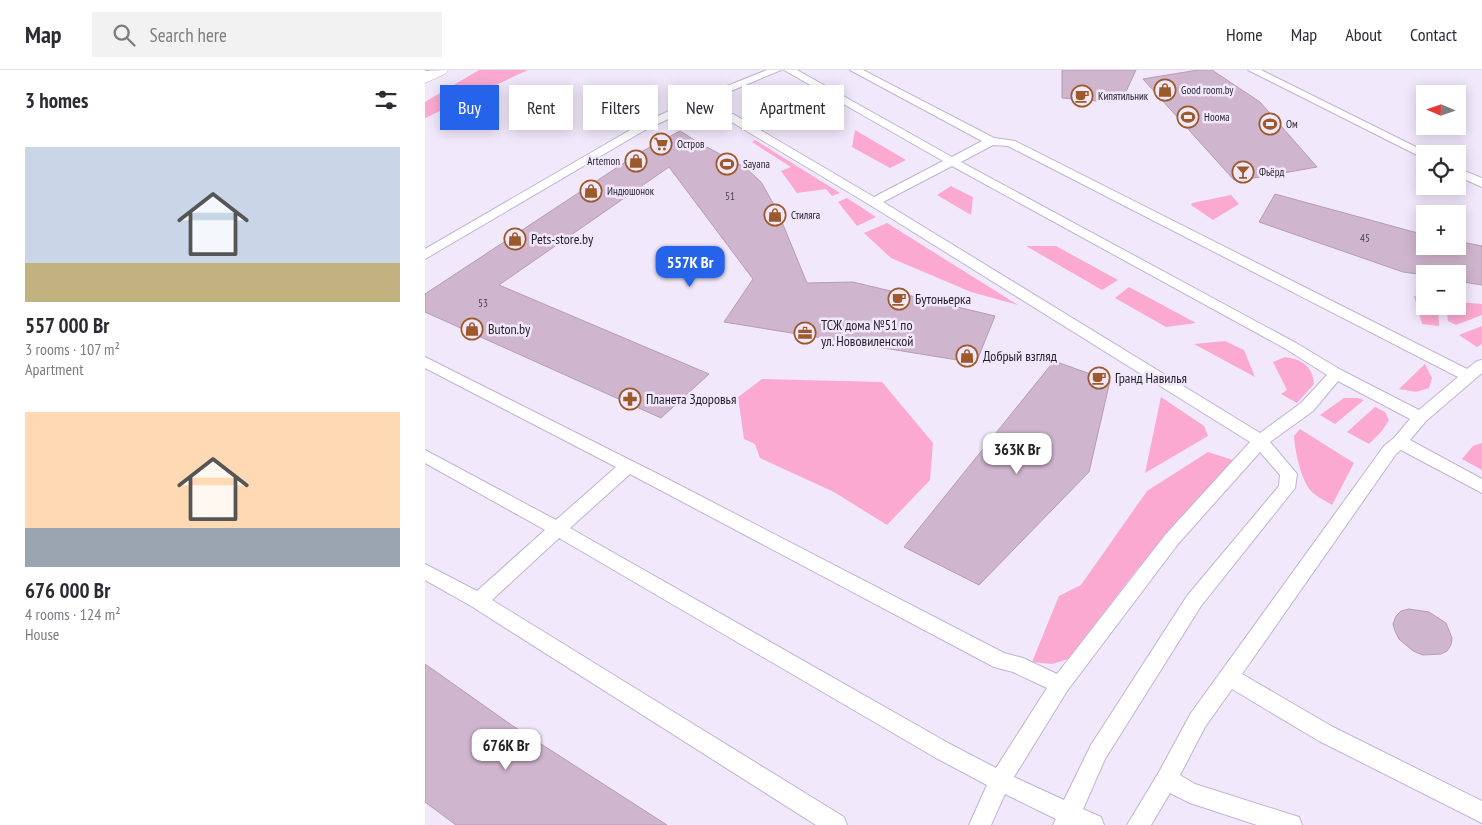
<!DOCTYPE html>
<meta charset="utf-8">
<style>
body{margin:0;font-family:"PT Sans Narrow",sans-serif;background:#f2f2f3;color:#2b2b33;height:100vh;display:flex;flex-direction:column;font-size:19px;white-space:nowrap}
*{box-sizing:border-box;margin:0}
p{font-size:16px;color:#7c7c81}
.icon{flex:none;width:28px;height:28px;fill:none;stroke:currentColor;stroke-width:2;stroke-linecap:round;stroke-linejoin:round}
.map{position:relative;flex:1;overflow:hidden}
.sheet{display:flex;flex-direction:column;background:#fff;width:425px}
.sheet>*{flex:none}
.guide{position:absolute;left:15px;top:15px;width:475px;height:45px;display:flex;gap:10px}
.needle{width:32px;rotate:272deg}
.buttons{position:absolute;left:991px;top:15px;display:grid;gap:10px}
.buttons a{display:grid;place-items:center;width:50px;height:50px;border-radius:0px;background:#fff;box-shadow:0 2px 12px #0003;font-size:25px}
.price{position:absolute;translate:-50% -42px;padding:0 11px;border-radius:10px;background:#fff;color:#222;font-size:16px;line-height:32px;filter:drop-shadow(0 1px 2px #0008)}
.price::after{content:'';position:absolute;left:50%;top:30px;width:15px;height:11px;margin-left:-8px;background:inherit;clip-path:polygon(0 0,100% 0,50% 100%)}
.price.active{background:#2563eb;color:#fff}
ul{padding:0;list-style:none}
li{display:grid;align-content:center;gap:10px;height:265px;padding:0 25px}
li span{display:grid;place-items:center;height:155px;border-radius:0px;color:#555}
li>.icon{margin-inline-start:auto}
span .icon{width:90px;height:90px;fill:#fffc;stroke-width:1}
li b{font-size:21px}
h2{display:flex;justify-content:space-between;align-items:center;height:60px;padding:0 25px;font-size:21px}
.tag{padding:0 18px;border-radius:0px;background:#fff;box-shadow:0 2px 12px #0003;font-size:18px;line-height:45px}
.tag.active{background:#2563eb;color:#fff}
header{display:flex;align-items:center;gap:30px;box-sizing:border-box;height:70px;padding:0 25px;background:#fff;border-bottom:1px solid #e1e1e2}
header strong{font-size:24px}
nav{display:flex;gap:28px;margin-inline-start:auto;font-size:18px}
.search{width:350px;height:45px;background:#f2f2f3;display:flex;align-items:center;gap:12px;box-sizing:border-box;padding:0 18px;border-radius:0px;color:#7c7c81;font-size:19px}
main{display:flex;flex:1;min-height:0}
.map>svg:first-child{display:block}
.green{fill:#fba9d0}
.building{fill:#cfb5cd;stroke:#b69cb3}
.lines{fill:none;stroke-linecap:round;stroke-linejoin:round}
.service-casing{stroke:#c2b3d0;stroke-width:2}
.tertiary-casing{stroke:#c2b3d0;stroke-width:1}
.service{fill:#fff;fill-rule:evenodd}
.tertiary{fill:#fff;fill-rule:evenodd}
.labels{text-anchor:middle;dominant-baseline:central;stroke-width:5;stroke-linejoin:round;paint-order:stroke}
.far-poi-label{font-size:11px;fill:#231e28;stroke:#f1e8fb;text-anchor:start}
.number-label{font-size:11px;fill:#4e4451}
.poi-label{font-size:14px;fill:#231e28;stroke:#f1e8fb;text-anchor:start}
</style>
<header>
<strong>Map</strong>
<div class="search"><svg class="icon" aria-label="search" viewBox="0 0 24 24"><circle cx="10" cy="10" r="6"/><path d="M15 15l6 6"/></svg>Search here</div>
<nav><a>Home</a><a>Map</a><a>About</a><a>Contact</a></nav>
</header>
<main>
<section class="sheet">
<h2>3 homes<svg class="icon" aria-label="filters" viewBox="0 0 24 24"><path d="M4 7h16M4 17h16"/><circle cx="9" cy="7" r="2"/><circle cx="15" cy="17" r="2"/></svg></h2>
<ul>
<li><span style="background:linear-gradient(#c9d6e8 75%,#c2b280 0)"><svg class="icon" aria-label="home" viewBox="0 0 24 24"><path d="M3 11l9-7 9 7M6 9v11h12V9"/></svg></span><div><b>557 000 Br</b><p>3 rooms · 107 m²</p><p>Apartment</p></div></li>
<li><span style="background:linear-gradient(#ffd9b3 75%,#9aa5b1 0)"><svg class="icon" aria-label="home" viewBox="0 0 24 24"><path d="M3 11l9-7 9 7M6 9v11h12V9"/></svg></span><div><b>676 000 Br</b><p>4 rooms · 124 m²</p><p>House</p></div></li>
</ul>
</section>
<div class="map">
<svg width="1057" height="755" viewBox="0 0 1057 755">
<rect width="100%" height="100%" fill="#f1e8fb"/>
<path class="green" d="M 54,0 L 103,0 L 0,48 L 0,32 Z
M 430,60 L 481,90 L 465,98 L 427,77 Z
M 330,70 L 415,123 L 407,126 L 401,119 L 372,123 L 356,101 L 366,97 L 327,72 Z
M 526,116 L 548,127 L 546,145 L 512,125 Z
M 806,125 L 814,134 L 788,150 L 766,135 L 767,133 Z
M 422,128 L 451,147 L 432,156 L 413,132 Z
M 462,153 L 593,235 L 546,222 L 466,188 L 439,163 Z
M 601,176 L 631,176 L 693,210 L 677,220 Z
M 704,217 L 771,253 L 741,257 L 690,228 Z
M 989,226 L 1000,227 L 1000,236 L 1013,236 L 1014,256 L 997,254 Z
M 1033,232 L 1057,234 L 1057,245 L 1031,255 L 1023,251 L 1021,236 L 1032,236 Z
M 1057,256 L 1057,274 L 1052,277 L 1034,265 Z
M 800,271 L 819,280 L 830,307 L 769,274 Z
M 860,287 C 876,289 888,296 889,314 L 872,333 L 856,324 L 862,320 L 848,292 Z
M 1000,294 L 1007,308 L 1004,318 L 991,322 L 974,319 Z
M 337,309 L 457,312 L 508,373 L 505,410 L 462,455 L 409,422 L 335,388 L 330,374 L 319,369 L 313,327 Z
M 736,327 L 779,356 L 783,366 L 720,403 Z
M 919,328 L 932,328 L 939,330 L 910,354 L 895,345 Z
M 950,337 L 960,342 L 964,350 L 957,361 L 944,374 L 922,362 Z
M 875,359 L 929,393 L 907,435 C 901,431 892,427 887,422 C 876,411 870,381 869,366 Z
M 1057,373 L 1057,400 L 1037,389 L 1048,376 Z
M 783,382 L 808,390 L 713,498 L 643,589 L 627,594 L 607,592 L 634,526 L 656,515 L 722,421 Z"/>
<path class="building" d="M 637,0 L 711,0 L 697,30 L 684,32 L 637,28 Z
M 773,0 L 787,0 L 835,32 L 892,97 L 836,107 L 809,110 L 718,9 Z
M 255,61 L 276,74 L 321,98 L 336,112 L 352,140 L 382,213 L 428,212 L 570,246 L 551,293 L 299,252 L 328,209 L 244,97 L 74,215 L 284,304 L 236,348 L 0,242 L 0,224 L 214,83 Z
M 850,124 L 1000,165 L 1000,176 L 1032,176 L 1032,171 L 1057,176 L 1057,215 L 1032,211 L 1032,204 L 1000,205 L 978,202 L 834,152 Z
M 629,291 L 685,311 L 664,402 L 554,515 L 479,477 Z
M 984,539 L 1004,542 L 1021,553 L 1027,568 L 1026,575 L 1022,581 L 1016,584 L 998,585 L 988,581 L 974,569 L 970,561 L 968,554 L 971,546 L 976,541 Z
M 0,594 L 85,654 L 242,755 L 31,755 L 0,732 Z"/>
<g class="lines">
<g class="service-casing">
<path id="service" d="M 342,0 L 356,0 L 275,34 L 220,60 L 0,189 L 0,179 L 212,56 L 267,30 Z
M 359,0 L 372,0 L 527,87 L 557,71 L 425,0 L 438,0 L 569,68 L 590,71 L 1042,299 L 1052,291 L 1057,290 L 1057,303 L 1001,351 L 985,370 L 1057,409 L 1057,423 L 976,380 L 971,384 L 817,604 L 908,657 L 1057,731 L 1057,753 L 894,671 L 807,619 L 780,657 L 755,705 L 770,714 L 874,747 L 877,755 L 832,755 L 765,733 L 745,723 L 726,755 L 702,755 L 734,702 L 766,643 L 959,376 L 969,368 L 985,349 L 913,311 L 888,341 L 845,372 L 872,404 L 870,418 L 776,536 L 680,689 L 658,739 L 676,747 L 679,755 L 628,755 L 631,749 L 580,724 L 566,755 L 544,755 L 562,715 L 511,688 L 134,468 L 67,530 L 419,747 L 422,755 L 391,755 L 46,536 L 0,510 L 0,494 L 52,521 L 120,460 L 0,393 L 0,380 L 131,450 L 191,397 L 0,298 L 0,287 L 237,406 L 579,583 L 598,588 L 632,604 L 741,464 L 825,372 L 445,135 L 300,48 L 298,46 L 300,44 L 308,44 L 449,127 L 518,91 ZM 568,75 L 583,76 L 1033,307 L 994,340 L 916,300 L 871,273 L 536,92 ZM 527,96 L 861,279 L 902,305 L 876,333 L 835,363 L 458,132 ZM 835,382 L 855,405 L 854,416 L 762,526 L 666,675 L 639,730 L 589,707 L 642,621 L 753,474 ZM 205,404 L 569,597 L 588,602 L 622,618 L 571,698 L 525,674 L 145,458 Z
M 823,0 L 836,0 L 1005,84 L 1000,84 L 1000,89 L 996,87 Z
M 1032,98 L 1057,108 L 1057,117 L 1032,106 Z"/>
</g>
<g class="tertiary-casing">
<path id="tertiary" d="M 23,0 L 20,4 L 0,13 L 0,1 Z"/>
</g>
<use href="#service" class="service"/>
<use href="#tertiary" class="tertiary"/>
</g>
<defs>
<g id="shop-ring" transform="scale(1.125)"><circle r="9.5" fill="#f1e8fb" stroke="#9d592a" stroke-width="1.5"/><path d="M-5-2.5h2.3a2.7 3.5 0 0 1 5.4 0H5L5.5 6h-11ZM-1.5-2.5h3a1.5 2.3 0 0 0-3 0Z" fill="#9d592a"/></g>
<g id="cafe-ring" transform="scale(1.125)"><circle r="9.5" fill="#f1e8fb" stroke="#9d592a" stroke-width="1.5"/><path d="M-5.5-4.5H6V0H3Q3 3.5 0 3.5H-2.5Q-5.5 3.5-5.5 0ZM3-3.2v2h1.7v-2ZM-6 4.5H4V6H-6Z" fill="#9d592a"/></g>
<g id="stadium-ring" transform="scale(1.125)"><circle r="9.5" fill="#f1e8fb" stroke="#9d592a" stroke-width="1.5"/><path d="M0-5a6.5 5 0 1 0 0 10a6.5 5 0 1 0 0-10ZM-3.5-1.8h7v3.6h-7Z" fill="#9d592a"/></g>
<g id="supermarket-ring" transform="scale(1.125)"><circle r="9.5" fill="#f1e8fb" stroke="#9d592a" stroke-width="1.5"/><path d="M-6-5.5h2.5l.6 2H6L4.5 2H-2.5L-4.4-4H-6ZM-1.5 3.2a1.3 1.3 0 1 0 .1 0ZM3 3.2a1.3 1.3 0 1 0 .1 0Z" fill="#9d592a"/></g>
<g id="bar-ring" transform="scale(1.125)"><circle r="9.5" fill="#f1e8fb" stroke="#9d592a" stroke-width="1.5"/><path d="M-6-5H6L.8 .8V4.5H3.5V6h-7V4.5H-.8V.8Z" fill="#9d592a"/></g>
<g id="office-ring" transform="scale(1.125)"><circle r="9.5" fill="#f1e8fb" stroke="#9d592a" stroke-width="1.5"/><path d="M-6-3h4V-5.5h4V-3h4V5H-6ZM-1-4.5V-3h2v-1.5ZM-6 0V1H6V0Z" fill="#9d592a"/></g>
<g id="pharmacy-ring" transform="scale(1.125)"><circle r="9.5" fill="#f1e8fb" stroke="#9d592a" stroke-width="1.5"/><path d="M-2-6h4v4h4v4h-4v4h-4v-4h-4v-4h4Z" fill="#9d592a"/></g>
</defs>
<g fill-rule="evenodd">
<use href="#shop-ring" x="740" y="20"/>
<use href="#cafe-ring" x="657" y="26"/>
<use href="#stadium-ring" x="763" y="47"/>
<use href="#stadium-ring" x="845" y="54"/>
<use href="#supermarket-ring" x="236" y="74"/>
<use href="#shop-ring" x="211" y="91"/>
<use href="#stadium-ring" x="302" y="94"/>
<use href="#bar-ring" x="818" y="102"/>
<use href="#shop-ring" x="166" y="121"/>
<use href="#shop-ring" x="350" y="145"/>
<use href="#shop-ring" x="90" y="169"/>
<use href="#cafe-ring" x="474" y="229"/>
<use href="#shop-ring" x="47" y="259"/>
<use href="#office-ring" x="380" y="263"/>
<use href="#shop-ring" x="542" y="286"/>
<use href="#cafe-ring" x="674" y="308"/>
<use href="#pharmacy-ring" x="205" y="329"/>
</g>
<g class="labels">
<g class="far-poi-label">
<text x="756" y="20">Good room.by</text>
<text x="673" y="26">Кипятильник</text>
<text x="779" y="47">Ноома</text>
<text x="861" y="54">Ом</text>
<text x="252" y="74">Остров</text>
<text x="195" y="91" text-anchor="end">Artemon</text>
<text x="318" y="94">Sayana</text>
<text x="834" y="102">Фьëрд</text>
<text x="182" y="121">Индюшонок</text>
<text x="366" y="145">Стиляга</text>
</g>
<g class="number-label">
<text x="305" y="126">51</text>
<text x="940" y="168">45</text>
<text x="58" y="233">53</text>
</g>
<g class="poi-label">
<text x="106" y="169">Pets-store.by</text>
<text x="490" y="229">Бутоньерка</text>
<text x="396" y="255">ТСЖ дома №51 по<tspan x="396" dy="16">ул. Нововиленской</tspan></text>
<text x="63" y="259">Buton.by</text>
<text x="558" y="286">Добрый взгляд</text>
<text x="690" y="308">Гранд Навилья</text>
<text x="221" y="329">Планета Здоровья</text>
</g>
</g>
</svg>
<div class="buttons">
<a><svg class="needle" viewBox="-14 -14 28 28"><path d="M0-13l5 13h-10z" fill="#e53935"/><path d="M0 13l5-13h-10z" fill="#7c7c81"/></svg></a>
<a><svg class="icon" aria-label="locate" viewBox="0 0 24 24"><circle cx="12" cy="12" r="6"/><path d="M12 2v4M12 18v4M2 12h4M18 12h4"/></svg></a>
<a>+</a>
<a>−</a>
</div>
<b class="price active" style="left:265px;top:218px">557K Br</b>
<b class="price" style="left:592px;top:405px">363K Br</b>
<b class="price" style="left:81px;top:701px">676K Br</b>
<div class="guide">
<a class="tag active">Buy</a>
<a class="tag">Rent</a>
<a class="tag">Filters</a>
<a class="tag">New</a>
<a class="tag">Apartment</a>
</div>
</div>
</main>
